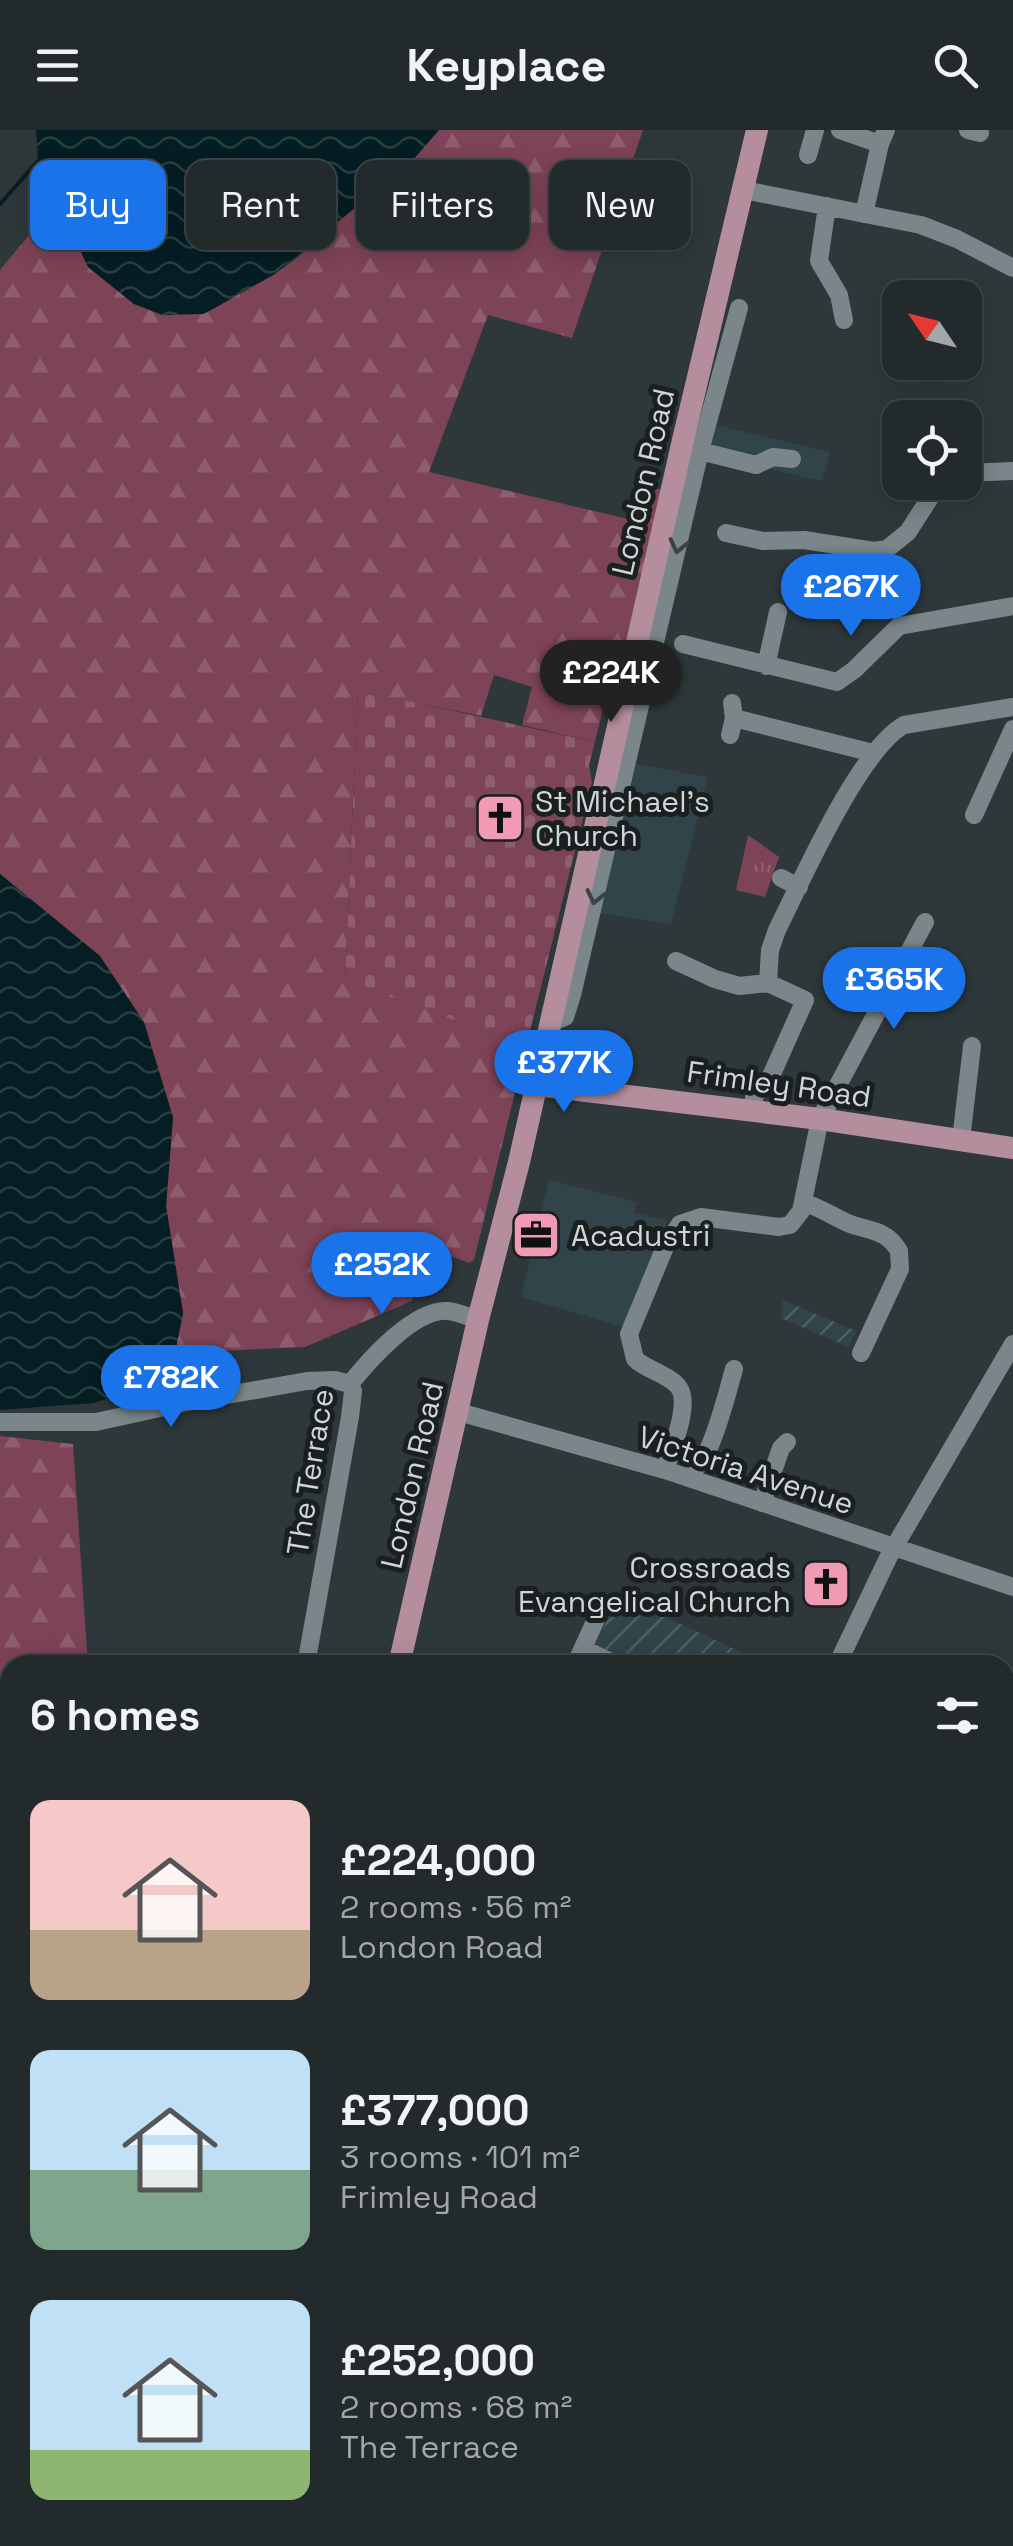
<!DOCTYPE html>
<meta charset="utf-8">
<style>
body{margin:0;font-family:"Space Grotesk",sans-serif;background:#2a3234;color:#f1f3f6;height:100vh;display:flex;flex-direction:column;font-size:38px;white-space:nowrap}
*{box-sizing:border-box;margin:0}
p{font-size:32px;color:#a2a7a9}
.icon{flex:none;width:55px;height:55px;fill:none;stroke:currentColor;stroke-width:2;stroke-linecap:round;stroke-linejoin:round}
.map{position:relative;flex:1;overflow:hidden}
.details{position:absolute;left:0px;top:1525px;width:1015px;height:892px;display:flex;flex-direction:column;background:#222a2c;border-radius:30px 30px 0 0;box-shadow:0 5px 25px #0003,0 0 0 2px #3f4648}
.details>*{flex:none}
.top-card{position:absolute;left:30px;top:30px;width:955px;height:90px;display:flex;gap:20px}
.needle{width:65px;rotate:305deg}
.tools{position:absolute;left:882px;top:150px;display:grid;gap:20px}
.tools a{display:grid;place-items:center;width:100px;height:100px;border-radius:20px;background:#222a2c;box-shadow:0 5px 25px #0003,0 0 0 2px #3f4648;font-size:50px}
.price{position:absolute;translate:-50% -85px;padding:0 22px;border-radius:35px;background:#1a73e8;color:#fff;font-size:32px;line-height:65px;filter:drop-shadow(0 2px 5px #0008)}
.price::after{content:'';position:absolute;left:50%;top:60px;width:30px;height:22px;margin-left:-15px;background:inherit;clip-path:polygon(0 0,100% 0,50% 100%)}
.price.current{background:#222;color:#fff}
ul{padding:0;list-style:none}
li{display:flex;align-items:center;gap:30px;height:250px;padding:0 30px}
li span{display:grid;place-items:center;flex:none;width:280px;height:200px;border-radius:20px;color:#555}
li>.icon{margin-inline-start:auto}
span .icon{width:120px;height:120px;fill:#fffc;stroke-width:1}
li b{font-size:42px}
h2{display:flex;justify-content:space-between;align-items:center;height:120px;padding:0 30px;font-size:42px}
.chip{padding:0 35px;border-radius:20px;background:#222a2c;box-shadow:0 5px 25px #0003,0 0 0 2px #3f4648;font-size:35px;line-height:90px}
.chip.current{background:#1a73e8;color:#fff}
header{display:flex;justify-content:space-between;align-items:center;height:130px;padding:0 30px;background:#222a2c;font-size:45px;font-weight:700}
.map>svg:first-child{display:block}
.built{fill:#314449}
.industrial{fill:url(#industrial-furrows)}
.grass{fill:url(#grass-tufts)}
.forest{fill:url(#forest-firs)}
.cemetery{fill:url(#cemetery-stones)}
.water{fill:url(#water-waves)}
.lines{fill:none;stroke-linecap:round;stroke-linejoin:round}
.stream{stroke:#041e24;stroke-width:4}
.minor{stroke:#7a868a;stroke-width:18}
.major{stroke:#b58e9d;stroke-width:22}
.oneway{stroke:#3c4345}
.labels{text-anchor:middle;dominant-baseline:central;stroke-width:10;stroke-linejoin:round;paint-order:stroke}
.street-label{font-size:30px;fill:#d0d6d8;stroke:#1a1f20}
.poi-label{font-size:30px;fill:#d0d6d8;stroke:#1a1f20;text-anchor:start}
</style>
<header><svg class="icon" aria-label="menu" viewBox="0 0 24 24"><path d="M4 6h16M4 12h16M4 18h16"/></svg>Keyplace<svg class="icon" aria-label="search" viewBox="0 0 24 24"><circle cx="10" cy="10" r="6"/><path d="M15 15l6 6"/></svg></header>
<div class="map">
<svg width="1013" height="2416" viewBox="0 0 1013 2416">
<defs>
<pattern id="industrial-furrows" width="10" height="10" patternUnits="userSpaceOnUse" patternTransform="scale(2.5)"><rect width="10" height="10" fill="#314449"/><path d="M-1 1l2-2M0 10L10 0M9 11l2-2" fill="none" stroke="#4e5e62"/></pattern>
<pattern id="grass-tufts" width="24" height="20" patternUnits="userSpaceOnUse" patternTransform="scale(2.5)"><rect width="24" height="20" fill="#7d4356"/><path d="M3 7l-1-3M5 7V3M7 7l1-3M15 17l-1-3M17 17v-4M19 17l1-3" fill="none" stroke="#8e5d6e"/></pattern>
<pattern id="forest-firs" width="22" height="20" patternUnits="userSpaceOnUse" patternTransform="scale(2.5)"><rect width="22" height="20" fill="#7d4356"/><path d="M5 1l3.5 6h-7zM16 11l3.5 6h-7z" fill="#8e5d6e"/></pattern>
<pattern id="cemetery-stones" width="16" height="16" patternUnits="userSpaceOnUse" patternTransform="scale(2.5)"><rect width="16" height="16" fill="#7d4356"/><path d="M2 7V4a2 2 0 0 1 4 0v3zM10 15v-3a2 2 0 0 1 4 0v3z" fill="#8e5d6e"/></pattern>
<pattern id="water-waves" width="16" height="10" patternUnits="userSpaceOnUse" patternTransform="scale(2.5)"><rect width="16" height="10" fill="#041e24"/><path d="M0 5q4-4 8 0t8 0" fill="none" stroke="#283e43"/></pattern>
</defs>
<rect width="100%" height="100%" fill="#2e383b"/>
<path class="built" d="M 715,295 L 830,322 L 822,351 L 708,326 Z
M 630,633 L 708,647 L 671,794 L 596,783 Z
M 549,1050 L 637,1072 L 634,1083 L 667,1090 L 662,1114 L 623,1197 L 521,1167 Z"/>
<path class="industrial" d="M 783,1170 L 856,1201 L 849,1217 L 781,1188 Z
M 621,1466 L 747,1525 L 743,1535 L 582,1535 Z
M 1005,1737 L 1013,1738 L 1013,2416 L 286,2416 L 287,2408 L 1005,2408 Z"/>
<path class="grass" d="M 748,705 L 779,727 L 765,767 L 736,760 Z"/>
<path class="forest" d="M 439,0 L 643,0 L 572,208 L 488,185 L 429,342 L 628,389 L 638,355 L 663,360 L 619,546 L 609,554 L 595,612 L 522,595 L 532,557 L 494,545 L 481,586 L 358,561 L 345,848 L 526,917 L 474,1130 L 469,1133 L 446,1124 L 415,1156 L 412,1171 L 305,1217 L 175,1223 L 183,1183 L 166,1076 L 173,987 L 100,826 L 0,744 L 0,140 L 58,70 L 88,137 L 134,174 C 163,170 216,170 242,160 C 290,142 327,101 365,67 C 390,44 416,26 439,0 Z
M 0,1306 L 73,1314 L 88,1535 L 10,1535 L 10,2354 L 0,2359 Z"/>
<path class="cemetery" d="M 358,560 L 595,612 L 589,635 L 592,652 L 526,917 L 345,849 Z"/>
<path class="water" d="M 36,0 L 439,0 L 413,30 L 275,144 L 204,184 L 162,185 L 134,174 L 88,137 L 38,31 Z
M 0,744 L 100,826 L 144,892 L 173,987 L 166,1076 L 183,1183 L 175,1223 L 146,1255 L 94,1273 L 0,1280 Z"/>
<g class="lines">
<path class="stream" d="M 0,74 L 38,31"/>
<path class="minor" d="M 840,0 L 880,14
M 968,0 L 980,3
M 808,25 L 815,0
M 744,60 L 921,95 L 957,109 L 1013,138
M 827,76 L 819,131 L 839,165 L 844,190
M 864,84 L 880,14 L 886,0
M 700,321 L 756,335 L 773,327 L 792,329
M 965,343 L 1013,341
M 726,403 L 763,411 L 804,410 L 874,421 L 887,419 L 908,402 L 940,352
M 683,514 L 837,552 L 854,540 L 899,496 L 1013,476
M 766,536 L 778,482
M 734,588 L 873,623
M 730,605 L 734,588 L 732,573
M 974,685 L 1013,599
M 781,748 L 799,757
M 676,831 L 715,849 L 739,856 L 768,853 L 805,870 L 771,946 L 755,965 L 751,981
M 768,853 L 770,820 L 777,800 C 802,750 859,620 904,595 L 1013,577
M 550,893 L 565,887 L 572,865 L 700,321 L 739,178
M 961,1010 L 972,916
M 805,1073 C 821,1078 834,1087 850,1094 C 870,1101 887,1100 899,1121 L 900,1139 L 861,1223
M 350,1254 C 369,1230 415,1178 448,1181 C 458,1182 469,1187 478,1190
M 459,1282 L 665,1340 L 1013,1457
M 0,1292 L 96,1292 L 187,1272 L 307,1251 L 335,1250 L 350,1254
M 665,1340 C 671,1320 693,1271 677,1255 C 665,1243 647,1240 635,1229 L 629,1204 L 665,1117 L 680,1094 L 701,1087 L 779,1097 L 790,1095 L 801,1081 L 820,989 L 925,792
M 691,1349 C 696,1333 706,1327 711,1313 C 721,1289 727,1264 734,1239
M 762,1373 L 781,1318 L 787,1312
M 584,1519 L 617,1535
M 306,1535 L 350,1287 L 353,1261 L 350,1254
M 575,1535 L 604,1472
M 837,1535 L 889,1426 L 1013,1214
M 1005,1621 L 1013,1623
M 0,2380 L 10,2374
M 1005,2401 L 1013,2402
M 432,2416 L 433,2408
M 675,2416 L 676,2408"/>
<path class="major" d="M 536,955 L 820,989 L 1013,1018
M 399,1535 L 478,1190 L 519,1032 L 683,310 L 757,0
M 263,2416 L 265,2408"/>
</g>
<defs><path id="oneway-chevron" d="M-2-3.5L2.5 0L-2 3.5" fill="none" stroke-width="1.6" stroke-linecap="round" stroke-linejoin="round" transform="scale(2.5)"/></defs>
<g class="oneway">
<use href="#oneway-chevron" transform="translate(678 416) rotate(103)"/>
<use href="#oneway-chevron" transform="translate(595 767) rotate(103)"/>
</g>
<defs>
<g id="church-square" transform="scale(2.5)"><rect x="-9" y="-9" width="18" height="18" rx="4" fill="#f19ab4" stroke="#1a1f20"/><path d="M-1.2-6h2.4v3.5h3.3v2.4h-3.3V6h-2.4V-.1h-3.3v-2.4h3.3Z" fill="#111"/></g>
<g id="office-square" transform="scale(2.5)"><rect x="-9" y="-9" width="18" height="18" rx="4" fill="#f19ab4" stroke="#1a1f20"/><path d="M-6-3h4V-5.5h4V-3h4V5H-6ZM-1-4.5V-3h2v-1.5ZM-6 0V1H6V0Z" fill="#111"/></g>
</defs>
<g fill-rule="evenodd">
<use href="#church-square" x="500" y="688"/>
<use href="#office-square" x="536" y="1105"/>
<use href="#church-square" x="826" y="1454"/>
</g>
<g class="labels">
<g class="street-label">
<text transform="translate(643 352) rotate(-77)">London Road</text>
<text transform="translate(779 954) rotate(8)">Frimley Road</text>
<text transform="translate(746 1340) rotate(18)">Victoria Avenue</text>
<text transform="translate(310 1342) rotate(-81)">The Terrace</text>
<text transform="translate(412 1345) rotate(-77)">London Road</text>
</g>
<g class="poi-label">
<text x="535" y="671">St Michael's<tspan x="535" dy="34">Church</tspan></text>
<text x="571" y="1105">Acadustri</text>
<text x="791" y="1437" text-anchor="end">Crossroads<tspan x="791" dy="34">Evangelical Church</tspan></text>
</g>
</g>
</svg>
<div class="tools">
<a><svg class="needle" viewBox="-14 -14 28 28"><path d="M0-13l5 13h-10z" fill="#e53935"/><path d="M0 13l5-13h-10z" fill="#a2a7a9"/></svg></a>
<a><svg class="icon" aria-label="locate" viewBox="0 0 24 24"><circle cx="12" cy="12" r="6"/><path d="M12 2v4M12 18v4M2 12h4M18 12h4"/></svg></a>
</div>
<b class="price" style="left:851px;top:509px">£267K</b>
<b class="price current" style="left:611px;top:595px">£224K</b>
<b class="price" style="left:894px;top:902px">£365K</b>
<b class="price" style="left:564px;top:985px">£377K</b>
<b class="price" style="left:382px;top:1187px">£252K</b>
<b class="price" style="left:171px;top:1300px">£782K</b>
<div class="top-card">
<a class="chip current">Buy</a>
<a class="chip">Rent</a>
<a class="chip">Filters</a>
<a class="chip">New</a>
</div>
<section class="details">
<h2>6 homes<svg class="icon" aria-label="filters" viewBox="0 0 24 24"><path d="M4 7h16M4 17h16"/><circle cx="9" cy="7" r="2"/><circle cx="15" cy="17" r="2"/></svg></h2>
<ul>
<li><span style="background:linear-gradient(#f6c9c9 65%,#b9a48a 0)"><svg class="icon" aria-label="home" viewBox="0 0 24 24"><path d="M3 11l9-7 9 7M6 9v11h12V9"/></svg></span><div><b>£224,000</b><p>2 rooms · 56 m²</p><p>London Road</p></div></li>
<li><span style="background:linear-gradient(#bfe0f5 60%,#7fa58c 0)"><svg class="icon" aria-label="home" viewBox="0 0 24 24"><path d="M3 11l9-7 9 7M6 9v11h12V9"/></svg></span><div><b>£377,000</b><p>3 rooms · 101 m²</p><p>Frimley Road</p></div></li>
<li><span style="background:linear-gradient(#bfe0f5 75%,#8fb573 0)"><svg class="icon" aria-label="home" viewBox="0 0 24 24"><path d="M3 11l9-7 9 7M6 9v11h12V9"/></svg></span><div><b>£252,000</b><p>2 rooms · 68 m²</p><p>The Terrace</p></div></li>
</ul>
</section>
</div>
